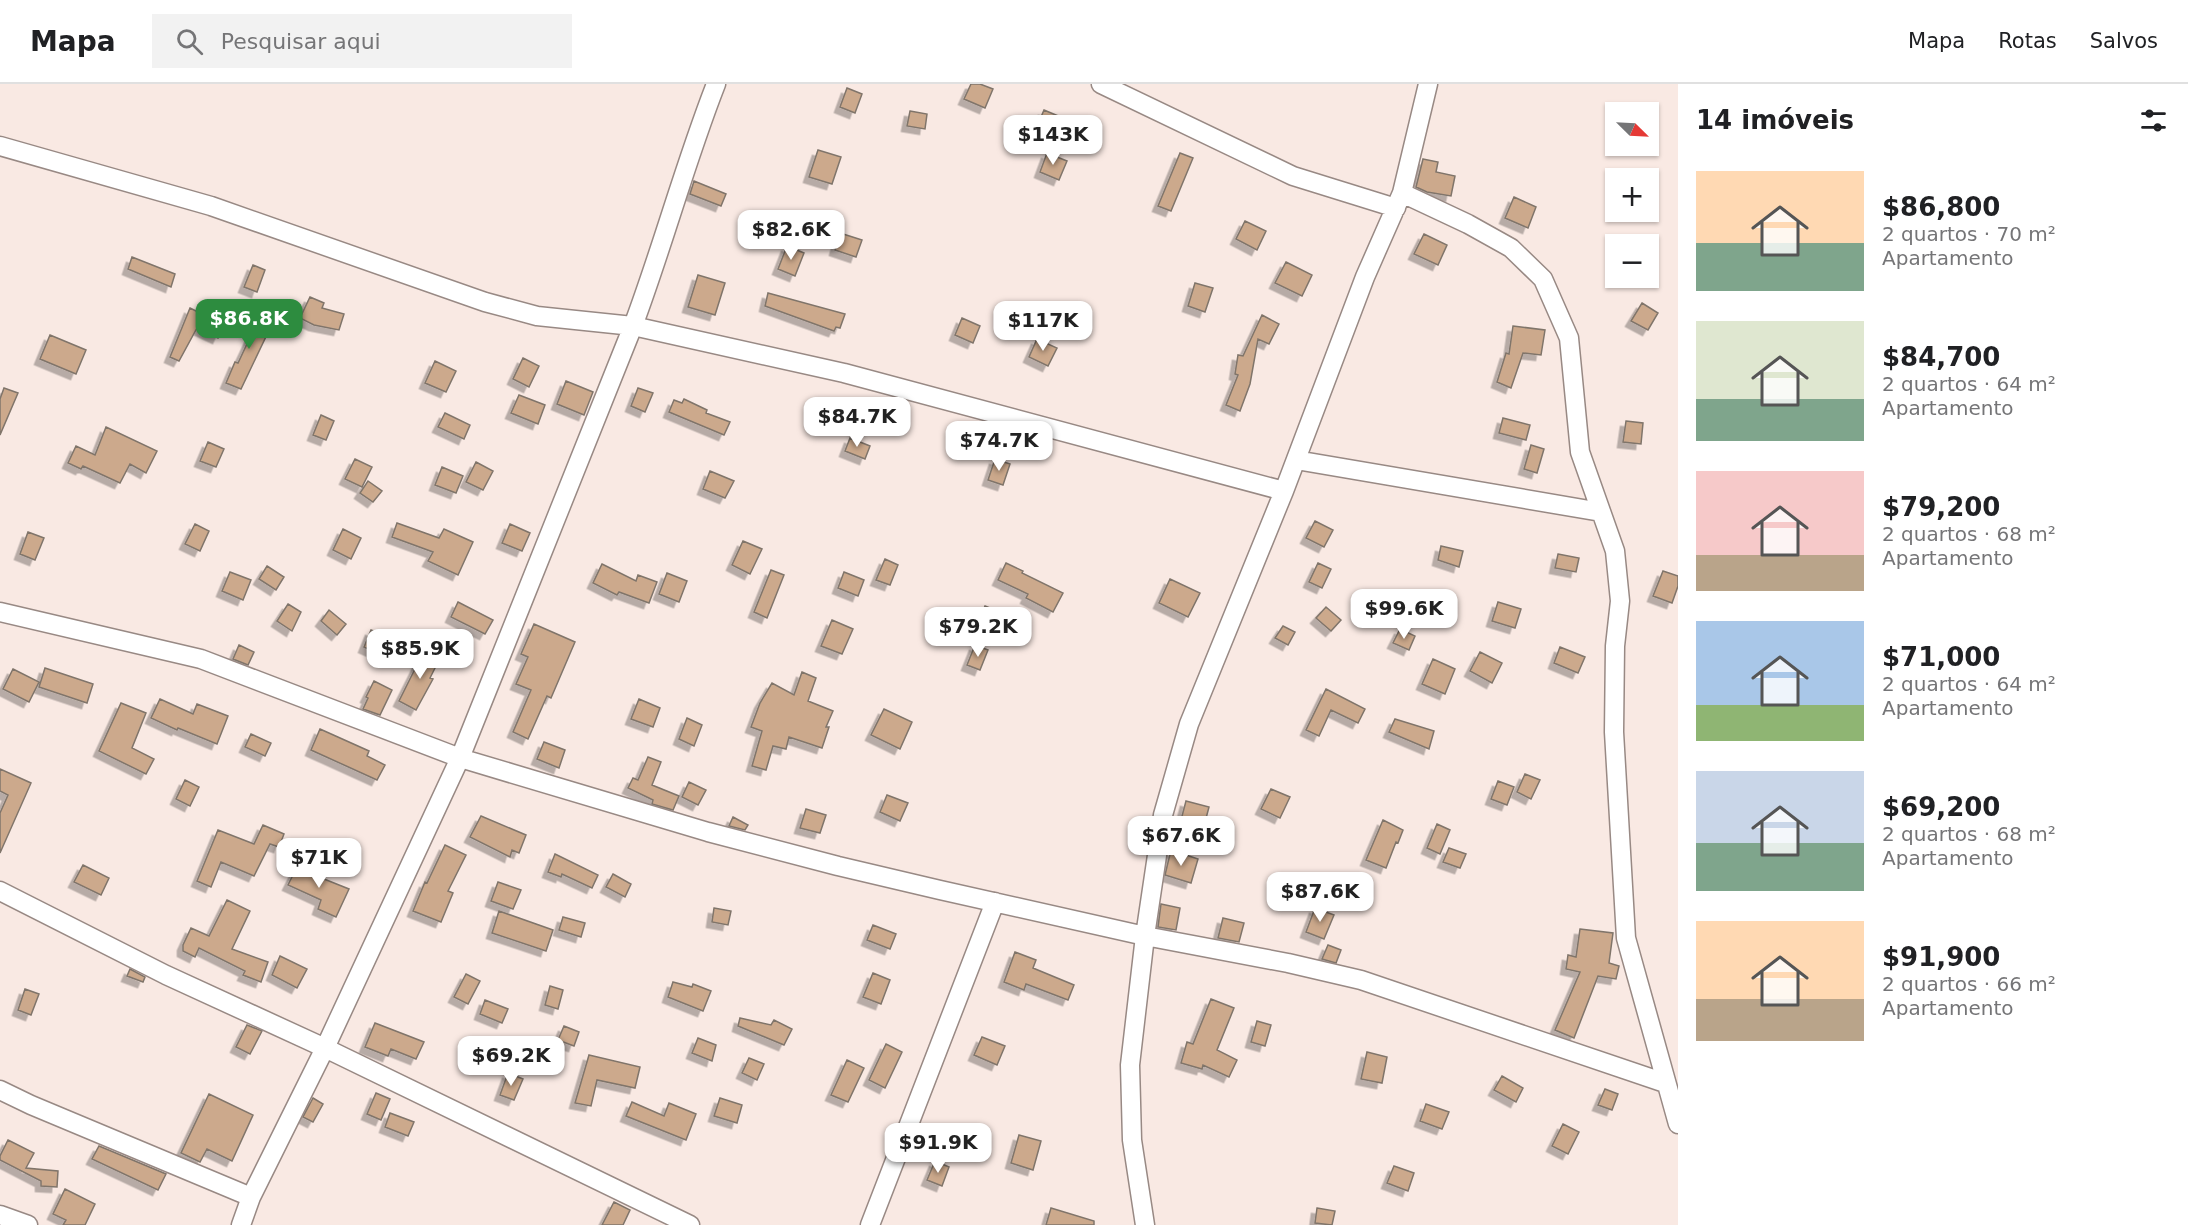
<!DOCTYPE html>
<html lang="pt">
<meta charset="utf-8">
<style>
body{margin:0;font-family:"DejaVu Sans",sans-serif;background:#f2f2f2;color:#202124;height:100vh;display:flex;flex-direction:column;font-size:22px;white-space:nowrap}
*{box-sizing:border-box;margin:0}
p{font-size:20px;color:#757577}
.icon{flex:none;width:33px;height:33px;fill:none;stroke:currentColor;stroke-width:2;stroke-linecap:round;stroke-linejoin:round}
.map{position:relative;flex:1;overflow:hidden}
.side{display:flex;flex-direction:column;background:#fff;width:510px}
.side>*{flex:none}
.needle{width:39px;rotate:114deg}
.fabs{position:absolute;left:1605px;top:18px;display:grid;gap:12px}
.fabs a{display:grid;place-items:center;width:54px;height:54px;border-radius:0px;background:#fff;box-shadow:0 2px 4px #0004;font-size:30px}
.price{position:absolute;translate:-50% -51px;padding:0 14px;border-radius:12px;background:#fff;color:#222;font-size:20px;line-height:39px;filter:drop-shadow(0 2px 3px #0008)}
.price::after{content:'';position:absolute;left:50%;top:36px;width:18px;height:14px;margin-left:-9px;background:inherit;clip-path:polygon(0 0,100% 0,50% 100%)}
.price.active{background:#2d8c3f;color:#fff}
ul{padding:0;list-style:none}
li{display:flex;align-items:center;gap:18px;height:150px;padding:0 18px}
li span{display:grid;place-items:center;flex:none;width:168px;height:120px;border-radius:0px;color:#555}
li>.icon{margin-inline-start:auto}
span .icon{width:72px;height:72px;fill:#fffc;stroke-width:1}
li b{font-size:26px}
h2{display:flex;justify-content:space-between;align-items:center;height:72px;padding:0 18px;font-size:26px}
header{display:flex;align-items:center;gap:36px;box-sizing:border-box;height:84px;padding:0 30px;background:#fff;border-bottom:2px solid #e0e0e0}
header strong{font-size:28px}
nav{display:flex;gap:33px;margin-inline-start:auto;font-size:21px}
.search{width:420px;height:54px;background:#f2f2f2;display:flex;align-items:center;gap:15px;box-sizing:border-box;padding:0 21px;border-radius:0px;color:#757577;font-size:22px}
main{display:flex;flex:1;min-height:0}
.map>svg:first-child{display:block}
.building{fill:#cca98c;stroke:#80756b;stroke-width:1.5;filter:url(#shadow)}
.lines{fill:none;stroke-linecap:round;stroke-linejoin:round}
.minor-casing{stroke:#988984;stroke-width:21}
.minor{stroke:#fff;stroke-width:18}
</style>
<header>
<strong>Mapa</strong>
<div class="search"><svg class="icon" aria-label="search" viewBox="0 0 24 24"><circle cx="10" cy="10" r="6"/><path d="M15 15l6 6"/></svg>Pesquisar aqui</div>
<nav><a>Mapa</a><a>Rotas</a><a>Salvos</a></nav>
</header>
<main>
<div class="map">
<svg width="1678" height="1141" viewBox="0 0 1678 1141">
<defs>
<filter id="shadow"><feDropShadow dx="-5.5" dy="5.5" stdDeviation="0" flood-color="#0004"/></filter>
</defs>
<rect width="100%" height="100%" fill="#f9e9e3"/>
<path class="building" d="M 971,0 L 980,0 L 993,5 L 985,24 L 964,15 Z
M 847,4 L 862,10 L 855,29 L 840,23 Z
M 1044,26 L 1063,34 L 1054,55 L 1035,47 Z
M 910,27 L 927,30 L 925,45 L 907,42 Z
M 818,66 L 841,73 L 832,100 L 809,93 Z
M 1047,69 L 1067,77 L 1059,96 L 1040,88 Z
M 1180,69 L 1193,74 L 1171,127 L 1158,122 Z
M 1423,75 L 1438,78 L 1436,88 L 1455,92 L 1451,112 L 1427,108 L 1416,103 Z
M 694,97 L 726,110 L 721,122 L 690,110 Z
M 1514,113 L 1536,123 L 1528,144 L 1505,134 Z
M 1245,137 L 1266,147 L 1257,166 L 1236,155 Z
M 840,149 L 862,156 L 856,173 L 835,166 Z
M 1424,150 L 1447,161 L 1438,181 L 1414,170 Z
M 787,162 L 804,169 L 795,192 L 778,185 Z
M 132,173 L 175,190 L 171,203 L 128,185 Z
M 1286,178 L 1312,191 L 1302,212 L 1275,199 Z
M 253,181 L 265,186 L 257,208 L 244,203 Z
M 698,191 L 725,199 L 715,231 L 688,223 Z
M 1195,199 L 1213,204 L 1205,228 L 1188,222 Z
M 768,209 L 845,230 L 840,244 L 836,243 L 834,247 L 765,222 Z
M 310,213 L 324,219 L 322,224 L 344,230 L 339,246 L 314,241 L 300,234 Z
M 1642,219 L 1658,229 L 1648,246 L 1631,237 Z
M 190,224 L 224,241 L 218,254 L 197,244 L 179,277 L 170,273 Z
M 249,228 L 272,240 L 241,305 L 226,299 L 235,278 L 238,279 L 253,247 L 243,242 Z
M 1262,231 L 1279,240 L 1269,260 L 1258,255 L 1250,300 L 1240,327 L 1226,321 L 1238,291 L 1235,290 L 1238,271 L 1243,272 Z
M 962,234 L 980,242 L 973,259 L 955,251 Z
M 1513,242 L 1545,246 L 1541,271 L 1523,269 L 1511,304 L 1497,298 L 1506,269 L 1509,270 Z
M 50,251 L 86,266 L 76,290 L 40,275 Z
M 1037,255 L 1057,264 L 1048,282 L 1029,273 Z
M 523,274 L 539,282 L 529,303 L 513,295 Z
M 435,277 L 456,287 L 446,308 L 425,299 Z
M 566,297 L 593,308 L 584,331 L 557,320 Z
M 4,304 L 18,309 L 0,351 L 0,315 Z
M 638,304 L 653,309 L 645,328 L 631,322 Z
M 519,311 L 545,321 L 538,340 L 511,329 Z
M 684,315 L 707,326 L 706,329 L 730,338 L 724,351 L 669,328 L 674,316 L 682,319 Z
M 445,329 L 470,341 L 464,355 L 438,343 Z
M 321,331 L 334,337 L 326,356 L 313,351 Z
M 1503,334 L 1530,341 L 1526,356 L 1499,349 Z
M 1626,337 L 1643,339 L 1641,360 L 1623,358 Z
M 106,343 L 157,367 L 146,389 L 130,380 L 120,399 L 83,382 L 81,385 L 68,379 L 76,362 L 95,371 Z
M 850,354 L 870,362 L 865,375 L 845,367 Z
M 208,358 L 224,365 L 216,383 L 200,377 Z
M 1531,361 L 1544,365 L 1537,389 L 1524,385 Z
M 355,375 L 372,383 L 362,403 L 345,395 Z
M 995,375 L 1010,380 L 1003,401 L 988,396 Z
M 476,378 L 493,387 L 483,406 L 466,398 Z
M 442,383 L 463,392 L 456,409 L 435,401 Z
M 710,387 L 734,397 L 725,414 L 703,405 Z
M 368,397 L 382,407 L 373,418 L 360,409 Z
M 1315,437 L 1333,446 L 1324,463 L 1306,454 Z
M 397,439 L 439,454 L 444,445 L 473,458 L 458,491 L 428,477 L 433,468 L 392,453 Z
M 195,440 L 209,447 L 200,467 L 185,460 Z
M 510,440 L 530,449 L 522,467 L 502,459 Z
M 343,445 L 361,454 L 351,475 L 333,466 Z
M 28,448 L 44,454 L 35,476 L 20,470 Z
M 743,457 L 762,465 L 750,490 L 732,481 Z
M 1441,462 L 1463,467 L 1459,483 L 1438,476 Z
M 1558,470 L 1579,474 L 1576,488 L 1555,484 Z
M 885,475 L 898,481 L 890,501 L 876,496 Z
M 1006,479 L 1023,487 L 1022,489 L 1063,509 L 1053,528 L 1026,514 L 1028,510 L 998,496 Z
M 1318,479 L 1331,485 L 1322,504 L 1309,498 Z
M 602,480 L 636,497 L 638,491 L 657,498 L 649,519 L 619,508 L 617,511 L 593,499 Z
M 267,482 L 284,493 L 276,506 L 259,495 Z
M 771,486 L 784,491 L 767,534 L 754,528 Z
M 1663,487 L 1678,492 L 1678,502 L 1672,519 L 1653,512 Z
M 230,488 L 251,496 L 243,516 L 222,507 Z
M 844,488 L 864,496 L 858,512 L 838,504 Z
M 667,489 L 687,497 L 679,518 L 659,510 Z
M 1170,495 L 1200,509 L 1188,533 L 1159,519 Z
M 458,518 L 493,536 L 485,550 L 451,533 Z
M 1498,518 L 1521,525 L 1515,544 L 1492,537 Z
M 288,520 L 301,528 L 292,547 L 277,537 Z
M 985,522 L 1002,529 L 996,543 L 979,536 Z
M 1326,523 L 1341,536 L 1331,547 L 1316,534 Z
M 329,526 L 346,540 L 337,551 L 321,537 Z
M 832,536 L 853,545 L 842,570 L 821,562 Z
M 534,540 L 575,558 L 551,614 L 547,612 L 528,655 L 513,648 L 531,606 L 516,600 L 528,573 L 521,570 Z
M 1283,542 L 1295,548 L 1288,561 L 1275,554 Z
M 1400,545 L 1415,552 L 1409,566 L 1393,559 Z
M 371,546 L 390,554 L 382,571 L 364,563 Z
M 239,561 L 254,568 L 248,581 L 233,575 Z
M 975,561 L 988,566 L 980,586 L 967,581 Z
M 1560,563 L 1585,573 L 1578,589 L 1554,579 Z
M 425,565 L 441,572 L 430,594 L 433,595 L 416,626 L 399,617 Z
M 1480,568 L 1502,579 L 1492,599 L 1470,587 Z
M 1433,575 L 1455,585 L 1445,610 L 1422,600 Z
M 45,584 L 93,600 L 87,619 L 39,603 Z
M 13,585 L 39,598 L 29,618 L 3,605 Z
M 802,588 L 816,594 L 808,617 L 833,627 L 826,643 L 829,643 L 822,664 L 789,653 L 786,665 L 773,662 L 766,686 L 752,682 L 762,647 L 751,643 L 760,619 L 772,599 L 794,611 Z
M 374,597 L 392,606 L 380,631 L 363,625 L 368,614 L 366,613 Z
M 1326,605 L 1365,625 L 1358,639 L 1331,626 L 1319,652 L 1306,646 Z
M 160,615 L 193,630 L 197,620 L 228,632 L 217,660 L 178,644 L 177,646 L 151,634 Z
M 639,615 L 660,624 L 653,643 L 631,635 Z
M 121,619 L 146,629 L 132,664 L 154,675 L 146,690 L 99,667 Z
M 884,625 L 912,638 L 900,665 L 871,651 Z
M 687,634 L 702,641 L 694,662 L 679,655 Z
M 1395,635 L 1434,647 L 1429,665 L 1389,648 Z
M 320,645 L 369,667 L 367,672 L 385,681 L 377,696 L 311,666 Z
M 251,650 L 271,659 L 265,672 L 245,663 Z
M 544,658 L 565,666 L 559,684 L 537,675 Z
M 648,673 L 661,678 L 652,701 L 679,712 L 673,726 L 652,720 L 653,716 L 628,704 L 633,694 L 638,696 Z
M 0,685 L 31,699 L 0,769 L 0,729 L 8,711 L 0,707 Z
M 1525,690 L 1540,696 L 1531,715 L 1517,708 Z
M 185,696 L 199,703 L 190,722 L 176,715 Z
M 1498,697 L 1514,703 L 1507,721 L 1491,715 Z
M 689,698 L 706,706 L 698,721 L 682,713 Z
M 1271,705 L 1290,713 L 1280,734 L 1261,725 Z
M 887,711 L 908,719 L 900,737 L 880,728 Z
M 1186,717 L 1209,723 L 1204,742 L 1181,736 Z
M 806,725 L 826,731 L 820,749 L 800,744 Z
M 481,732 L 526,751 L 519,769 L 512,766 L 510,773 L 470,753 Z
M 733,733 L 748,741 L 745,746 L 729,742 Z
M 1383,736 L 1403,746 L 1398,759 L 1396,758 L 1386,784 L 1366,776 Z
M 1437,740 L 1450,746 L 1440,770 L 1427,764 Z
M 263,741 L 284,750 L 279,763 L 270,760 L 254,792 L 221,778 L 211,803 L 197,797 L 218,746 L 254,760 Z
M 445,761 L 466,771 L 448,807 L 453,809 L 441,838 L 413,827 L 425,798 L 427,799 Z
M 1449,764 L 1466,770 L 1460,784 L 1443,778 Z
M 1171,766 L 1198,775 L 1191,799 L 1165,791 Z
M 555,770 L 598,791 L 592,804 L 562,790 L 561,793 L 548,788 Z
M 299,779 L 325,791 L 324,795 L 349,805 L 336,833 L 318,825 L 321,816 L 288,801 Z
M 83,781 L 109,794 L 101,811 L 74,798 Z
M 613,790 L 631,800 L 625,813 L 606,803 Z
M 498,798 L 521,806 L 513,825 L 491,817 Z
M 227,816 L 250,827 L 232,865 L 268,878 L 261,898 L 243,891 L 245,887 L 199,864 L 195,873 L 183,867 L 183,861 L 191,844 L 209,852 Z
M 1161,820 L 1180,824 L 1176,846 L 1158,843 Z
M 714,824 L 731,827 L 728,841 L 712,838 Z
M 1315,824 L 1334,831 L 1324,855 L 1306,848 Z
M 499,827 L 553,846 L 546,867 L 492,849 Z
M 563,833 L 585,839 L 581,853 L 559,846 Z
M 1223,834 L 1244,839 L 1239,858 L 1218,854 Z
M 873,841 L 896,850 L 890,865 L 867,856 Z
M 1580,845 L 1613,849 L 1609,879 L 1619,882 L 1616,895 L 1598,892 L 1574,954 L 1555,946 L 1580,888 L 1566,885 L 1568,871 L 1576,873 Z
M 1328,861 L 1341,866 L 1336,879 L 1322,875 Z
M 1015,868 L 1036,876 L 1033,884 L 1074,901 L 1068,916 L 1026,900 L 1024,906 L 1004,898 Z
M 280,872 L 307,885 L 297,904 L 272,891 Z
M 130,885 L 145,893 L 143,898 L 127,892 Z
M 873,889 L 890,896 L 881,920 L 863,913 Z
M 466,890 L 480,897 L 468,920 L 454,913 Z
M 673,898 L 692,903 L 693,900 L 711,907 L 703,927 L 668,913 Z
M 550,902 L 563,906 L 558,925 L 545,921 Z
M 25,905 L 39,910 L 31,931 L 18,926 Z
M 1211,915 L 1234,924 L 1217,966 L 1237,976 L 1229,993 L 1203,981 L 1202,985 L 1181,979 L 1187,958 L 1193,960 Z
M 485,916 L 508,925 L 502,939 L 480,930 Z
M 740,934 L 771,941 L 774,936 L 792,945 L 784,961 L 738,942 Z
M 1257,937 L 1271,941 L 1265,962 L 1251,958 Z
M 375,939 L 424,958 L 416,975 L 391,965 L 388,972 L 365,963 Z
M 247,941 L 262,947 L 250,970 L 236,963 Z
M 564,942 L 579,948 L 574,962 L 558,956 Z
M 982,953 L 1005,962 L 997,981 L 974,971 Z
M 698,954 L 716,961 L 712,977 L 692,969 Z
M 886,960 L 902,968 L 885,1004 L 869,996 Z
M 1367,968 L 1387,973 L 1382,999 L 1361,995 Z
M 589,971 L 640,983 L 635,1004 L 597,996 L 591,1022 L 575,1019 Z
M 749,974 L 764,980 L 757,996 L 742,989 Z
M 847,976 L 864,984 L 848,1018 L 831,1011 Z
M 508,989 L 523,995 L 514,1016 L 500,1011 Z
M 1502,992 L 1523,1004 L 1516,1018 L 1494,1006 Z
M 1605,1005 L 1618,1010 L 1612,1026 L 1598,1021 Z
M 376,1009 L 390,1015 L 381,1036 L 367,1030 Z
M 209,1010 L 253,1031 L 232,1077 L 207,1065 L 200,1078 L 181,1069 Z
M 313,1014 L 323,1020 L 313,1038 L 303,1033 Z
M 720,1014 L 742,1021 L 737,1039 L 714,1032 Z
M 632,1018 L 664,1032 L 669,1019 L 696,1030 L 686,1056 L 626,1032 Z
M 1426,1020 L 1449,1028 L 1442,1045 L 1420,1037 Z
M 390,1029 L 414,1038 L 408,1052 L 385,1043 Z
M 1563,1040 L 1579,1048 L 1568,1070 L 1552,1062 Z
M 1019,1051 L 1041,1057 L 1033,1086 L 1011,1079 Z
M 8,1056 L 34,1069 L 26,1084 L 58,1087 L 57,1103 L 41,1102 L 41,1097 L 0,1076 L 0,1072 Z
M 99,1062 L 166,1090 L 158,1106 L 92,1075 Z
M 935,1077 L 949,1083 L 942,1102 L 927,1096 Z
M 1394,1082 L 1414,1089 L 1408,1107 L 1387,1099 Z
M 65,1105 L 95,1120 L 85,1141 L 63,1141 L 66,1136 L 53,1130 Z
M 614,1118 L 630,1126 L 623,1141 L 602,1141 Z
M 1051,1124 L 1094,1137 L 1094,1141 L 1046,1141 Z
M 1317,1124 L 1335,1127 L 1332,1141 L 1315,1139 Z"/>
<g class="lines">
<g class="minor-casing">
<path id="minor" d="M 1101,0 L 1293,92 L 1396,124
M 0,62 L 211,122 L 485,218 L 537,232 L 633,242 L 844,289 L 1284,407
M 1402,109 L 1468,140 L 1511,164 L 1543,195 L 1569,254 L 1580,368 L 1615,467 L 1620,517 L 1615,562 L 1614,648 L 1626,854 L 1678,1040
M 1296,376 L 1601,428
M 0,528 L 201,575 L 460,674 L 708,748 L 838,782 L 940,806 L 1145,852 L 1288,879 L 1361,896 L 1665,999
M 0,807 L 166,891 L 325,964 L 690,1141
M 0,1006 L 31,1021 L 251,1113
M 0,1131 L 28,1141
M 241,1141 L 251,1113 L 325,964 L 460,674 L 633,242 C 663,162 685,79 716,0
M 870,1141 L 995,818
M 1145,1141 L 1132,1056 L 1130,981 L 1145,852 L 1163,731 L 1189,640 L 1284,407 L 1365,193 L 1402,109 L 1428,0"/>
</g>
<use href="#minor" class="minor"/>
</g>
</svg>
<div class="fabs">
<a><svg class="needle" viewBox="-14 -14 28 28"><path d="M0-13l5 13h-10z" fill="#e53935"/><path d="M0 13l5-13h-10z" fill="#757577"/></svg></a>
<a>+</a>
<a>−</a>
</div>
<b class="price" style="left:1053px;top:82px">$143K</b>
<b class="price" style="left:791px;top:177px">$82.6K</b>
<b class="price active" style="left:249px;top:266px">$86.8K</b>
<b class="price" style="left:1043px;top:268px">$117K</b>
<b class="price" style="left:857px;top:364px">$84.7K</b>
<b class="price" style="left:999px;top:388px">$74.7K</b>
<b class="price" style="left:1404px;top:556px">$99.6K</b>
<b class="price" style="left:978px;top:574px">$79.2K</b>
<b class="price" style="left:420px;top:596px">$85.9K</b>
<b class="price" style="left:1181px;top:783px">$67.6K</b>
<b class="price" style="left:319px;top:805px">$71K</b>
<b class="price" style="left:1320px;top:839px">$87.6K</b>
<b class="price" style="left:511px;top:1003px">$69.2K</b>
<b class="price" style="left:938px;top:1090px">$91.9K</b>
</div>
<section class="side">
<h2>14 imóveis<svg class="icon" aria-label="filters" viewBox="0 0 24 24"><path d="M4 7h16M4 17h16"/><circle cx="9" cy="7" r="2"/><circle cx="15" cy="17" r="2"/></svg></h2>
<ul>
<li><span style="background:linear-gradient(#ffd9b3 60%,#7fa58c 0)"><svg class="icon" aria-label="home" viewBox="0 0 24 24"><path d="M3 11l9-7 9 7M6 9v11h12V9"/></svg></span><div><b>$86,800</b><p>2 quartos · 70 m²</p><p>Apartamento</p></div></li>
<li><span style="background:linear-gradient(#dfe7d0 65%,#7fa58c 0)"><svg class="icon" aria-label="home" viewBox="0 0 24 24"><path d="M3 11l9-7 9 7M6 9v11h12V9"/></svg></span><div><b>$84,700</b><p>2 quartos · 64 m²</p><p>Apartamento</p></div></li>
<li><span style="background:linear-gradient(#f6c9c9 70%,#b9a48a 0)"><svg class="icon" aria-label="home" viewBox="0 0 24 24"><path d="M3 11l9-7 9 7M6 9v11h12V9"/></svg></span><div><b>$79,200</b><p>2 quartos · 68 m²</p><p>Apartamento</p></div></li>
<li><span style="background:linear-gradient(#a9c7e8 70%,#8fb573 0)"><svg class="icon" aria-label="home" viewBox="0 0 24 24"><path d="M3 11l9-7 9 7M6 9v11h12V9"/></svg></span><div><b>$71,000</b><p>2 quartos · 64 m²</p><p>Apartamento</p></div></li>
<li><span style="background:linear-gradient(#c9d6e8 60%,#7fa58c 0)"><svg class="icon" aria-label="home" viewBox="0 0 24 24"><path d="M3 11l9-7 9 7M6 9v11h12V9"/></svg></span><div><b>$69,200</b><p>2 quartos · 68 m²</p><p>Apartamento</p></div></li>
<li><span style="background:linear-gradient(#ffd9b3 65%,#b9a48a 0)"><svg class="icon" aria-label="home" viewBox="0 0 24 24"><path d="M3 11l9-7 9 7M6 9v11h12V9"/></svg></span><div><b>$91,900</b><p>2 quartos · 66 m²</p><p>Apartamento</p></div></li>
</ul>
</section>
</main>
